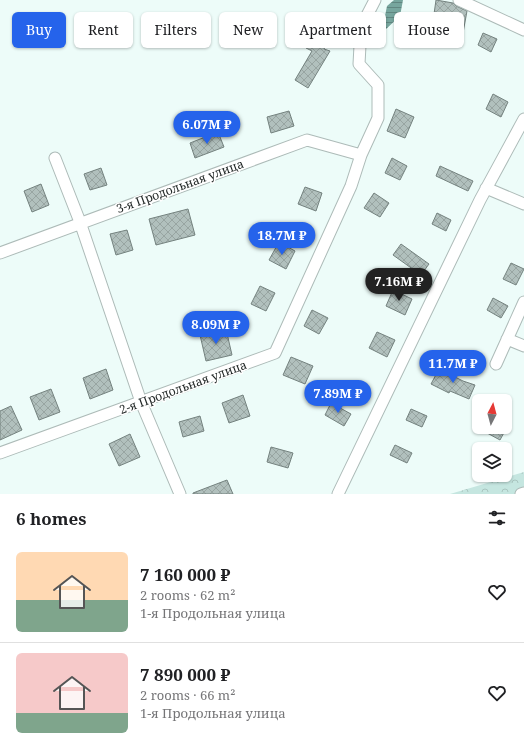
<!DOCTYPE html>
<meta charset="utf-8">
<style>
body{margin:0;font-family:"Noto Serif",serif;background:#f6f6f6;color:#202124;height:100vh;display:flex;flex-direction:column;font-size:15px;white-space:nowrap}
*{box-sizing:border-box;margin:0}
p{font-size:13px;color:#757577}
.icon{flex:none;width:22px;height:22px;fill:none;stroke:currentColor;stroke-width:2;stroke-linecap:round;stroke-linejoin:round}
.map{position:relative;height:494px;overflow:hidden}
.drawer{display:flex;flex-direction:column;background:#fff;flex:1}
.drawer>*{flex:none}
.top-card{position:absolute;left:12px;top:12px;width:500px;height:36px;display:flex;gap:8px}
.needle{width:26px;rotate:6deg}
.buttons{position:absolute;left:472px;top:394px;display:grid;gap:8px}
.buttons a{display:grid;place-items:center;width:40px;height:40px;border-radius:6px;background:#fff;box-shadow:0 1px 3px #0004;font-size:20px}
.price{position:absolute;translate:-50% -34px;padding:0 9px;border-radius:14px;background:#2563eb;color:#fff;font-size:13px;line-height:26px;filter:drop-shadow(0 1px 2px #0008)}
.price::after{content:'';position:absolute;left:50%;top:24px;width:12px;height:9px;margin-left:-6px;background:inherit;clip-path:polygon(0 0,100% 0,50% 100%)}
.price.active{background:#222;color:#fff}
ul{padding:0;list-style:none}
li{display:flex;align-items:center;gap:12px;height:100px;padding:0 16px}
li+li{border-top:1px solid #e0e0e0}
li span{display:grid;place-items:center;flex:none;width:112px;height:80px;border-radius:6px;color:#555}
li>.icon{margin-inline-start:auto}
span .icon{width:48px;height:48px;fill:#fffc;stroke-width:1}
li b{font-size:17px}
h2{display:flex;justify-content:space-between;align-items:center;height:48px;padding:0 16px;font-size:17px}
.chip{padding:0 14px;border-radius:6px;background:#fff;box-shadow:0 1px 3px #0004;font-size:14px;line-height:36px}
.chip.active{background:#2563eb;color:#fff}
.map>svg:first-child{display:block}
.park{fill:url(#park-crowns)}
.water{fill:url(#water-rules)}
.building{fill:url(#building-cross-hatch);stroke:#74827f}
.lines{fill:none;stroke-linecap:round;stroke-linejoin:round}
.street-casing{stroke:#adbbb8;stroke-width:13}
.street{stroke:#fff;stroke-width:11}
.labels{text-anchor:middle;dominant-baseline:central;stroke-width:3;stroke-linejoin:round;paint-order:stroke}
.street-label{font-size:12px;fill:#1f2524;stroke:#fff}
</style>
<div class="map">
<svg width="524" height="494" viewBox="0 0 524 494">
<defs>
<pattern id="park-crowns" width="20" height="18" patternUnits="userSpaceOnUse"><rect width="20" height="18" fill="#c5e6e0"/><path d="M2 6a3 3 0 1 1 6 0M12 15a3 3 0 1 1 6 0" fill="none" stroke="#a9c5c0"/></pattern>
<pattern id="water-rules" width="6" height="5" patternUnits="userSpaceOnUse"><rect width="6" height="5" fill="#77a69e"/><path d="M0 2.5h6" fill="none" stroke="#618781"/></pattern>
<pattern id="building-cross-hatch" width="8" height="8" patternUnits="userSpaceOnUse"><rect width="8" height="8" fill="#b1c0bd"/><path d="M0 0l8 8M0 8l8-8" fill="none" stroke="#98a5a2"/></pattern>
</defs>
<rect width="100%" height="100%" fill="#edfcf9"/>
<path class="park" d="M 524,472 L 524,494 L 450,494 Z"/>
<path class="water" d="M 394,0 L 403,0 L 400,16 L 385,30 L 380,40 L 372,43 L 374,29 L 385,16 L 387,6 Z"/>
<path class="building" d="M 436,0 L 453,3 L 456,6 L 467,11 L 463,33 L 432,28 Z
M 317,25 L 332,32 L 324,49 L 330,51 L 308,88 L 295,80 L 312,51 L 306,48 Z
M 483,33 L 497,39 L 491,52 L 478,45 Z
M 493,94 L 508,102 L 501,117 L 486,109 Z
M 396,109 L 414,117 L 405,138 L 387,131 Z
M 289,111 L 294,126 L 271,133 L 267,117 Z
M 218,132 L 224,147 L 195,158 L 190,143 Z
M 392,158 L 407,166 L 400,180 L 385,173 Z
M 440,166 L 473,181 L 468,191 L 436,176 Z
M 101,168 L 107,185 L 90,190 L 84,174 Z
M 41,184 L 49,205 L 32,212 L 24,191 Z
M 305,187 L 322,193 L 316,211 L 298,204 Z
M 374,193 L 389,203 L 380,217 L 364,208 Z
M 188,209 L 195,235 L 156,245 L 149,219 Z
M 437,213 L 451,220 L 446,231 L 432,224 Z
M 127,230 L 133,250 L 116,255 L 110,234 Z
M 279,242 L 295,251 L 286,269 L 269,260 Z
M 401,244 L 429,264 L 421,275 L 393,255 Z
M 511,263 L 524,269 L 516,285 L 503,279 Z
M 260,286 L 275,293 L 266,311 L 251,304 Z
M 393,290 L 412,299 L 405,315 L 386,306 Z
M 493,298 L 508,306 L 501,318 L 487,310 Z
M 312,310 L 328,318 L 319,334 L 304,326 Z
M 226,329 L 232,355 L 206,361 L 200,335 Z
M 377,332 L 395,340 L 387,357 L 369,348 Z
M 291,357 L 313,366 L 305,384 L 283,375 Z
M 106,369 L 113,390 L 90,399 L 83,378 Z
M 439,369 L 463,381 L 475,385 L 469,399 L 450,391 L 449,393 L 431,384 Z
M 51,389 L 60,412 L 39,420 L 30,397 Z
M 243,395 L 250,416 L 229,423 L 222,403 Z
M 331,403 L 351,414 L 344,426 L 325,415 Z
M 11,406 L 22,430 L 0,440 L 0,411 Z
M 411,409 L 427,416 L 422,427 L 406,420 Z
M 200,416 L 204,431 L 183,437 L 179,422 Z
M 476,427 L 507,427 L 500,440 Z
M 130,434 L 140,457 L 119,466 L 109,444 Z
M 395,445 L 412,453 L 407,463 L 390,455 Z
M 271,447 L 293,453 L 288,468 L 267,462 Z
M 227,480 L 233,494 L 193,494 L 193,493 Z"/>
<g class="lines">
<g class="street-casing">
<path id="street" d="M 459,0 L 524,30
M 55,158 L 80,222 L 141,402 L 180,494
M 486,188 L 524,204
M 0,253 L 307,140 L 361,155
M 507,339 L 524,346
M 496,364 L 524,302
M 0,453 L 275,353 L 351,186 L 361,155 L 378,118 L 378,85 L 359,64 L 361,27 L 375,0
M 338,494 L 480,200 L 524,119
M 521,494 L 524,493"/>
</g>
<use href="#street" class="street"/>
</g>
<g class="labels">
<g class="street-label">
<text transform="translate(180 186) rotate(-20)">3-я Продольная улица</text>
<text transform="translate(183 387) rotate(-20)">2-я Продольная улица</text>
</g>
</g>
</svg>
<div class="buttons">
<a><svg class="needle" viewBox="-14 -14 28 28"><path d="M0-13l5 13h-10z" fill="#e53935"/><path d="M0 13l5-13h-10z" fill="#757577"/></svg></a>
<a><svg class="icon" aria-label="layers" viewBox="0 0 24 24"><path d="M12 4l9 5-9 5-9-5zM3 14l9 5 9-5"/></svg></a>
</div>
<b class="price" style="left:207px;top:145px">6.07M ₽</b>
<b class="price" style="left:282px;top:256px">18.7M ₽</b>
<b class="price active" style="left:399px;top:302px">7.16M ₽</b>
<b class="price" style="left:216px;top:345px">8.09M ₽</b>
<b class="price" style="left:453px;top:384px">11.7M ₽</b>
<b class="price" style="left:338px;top:414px">7.89M ₽</b>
<div class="top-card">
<a class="chip active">Buy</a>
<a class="chip">Rent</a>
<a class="chip">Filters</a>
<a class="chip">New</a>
<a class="chip">Apartment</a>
<a class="chip">House</a>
</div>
</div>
<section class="drawer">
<h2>6 homes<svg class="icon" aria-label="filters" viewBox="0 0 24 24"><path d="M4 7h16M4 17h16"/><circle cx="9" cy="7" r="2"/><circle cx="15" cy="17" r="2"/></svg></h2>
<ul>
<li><span style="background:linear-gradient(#ffd9b3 60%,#7fa58c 0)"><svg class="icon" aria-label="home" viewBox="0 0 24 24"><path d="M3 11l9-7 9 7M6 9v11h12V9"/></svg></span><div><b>7 160 000 ₽</b><p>2 rooms · 62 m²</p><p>1-я Продольная улица</p></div><svg class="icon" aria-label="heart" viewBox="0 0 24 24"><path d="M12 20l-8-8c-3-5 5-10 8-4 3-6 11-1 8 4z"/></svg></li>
<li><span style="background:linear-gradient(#f6c9c9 75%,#7fa58c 0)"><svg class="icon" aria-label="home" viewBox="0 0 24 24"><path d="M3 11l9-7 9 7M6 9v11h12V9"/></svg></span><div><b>7 890 000 ₽</b><p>2 rooms · 66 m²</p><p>1-я Продольная улица</p></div><svg class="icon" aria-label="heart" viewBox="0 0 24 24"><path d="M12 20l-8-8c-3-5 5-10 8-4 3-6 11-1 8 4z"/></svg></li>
</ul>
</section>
